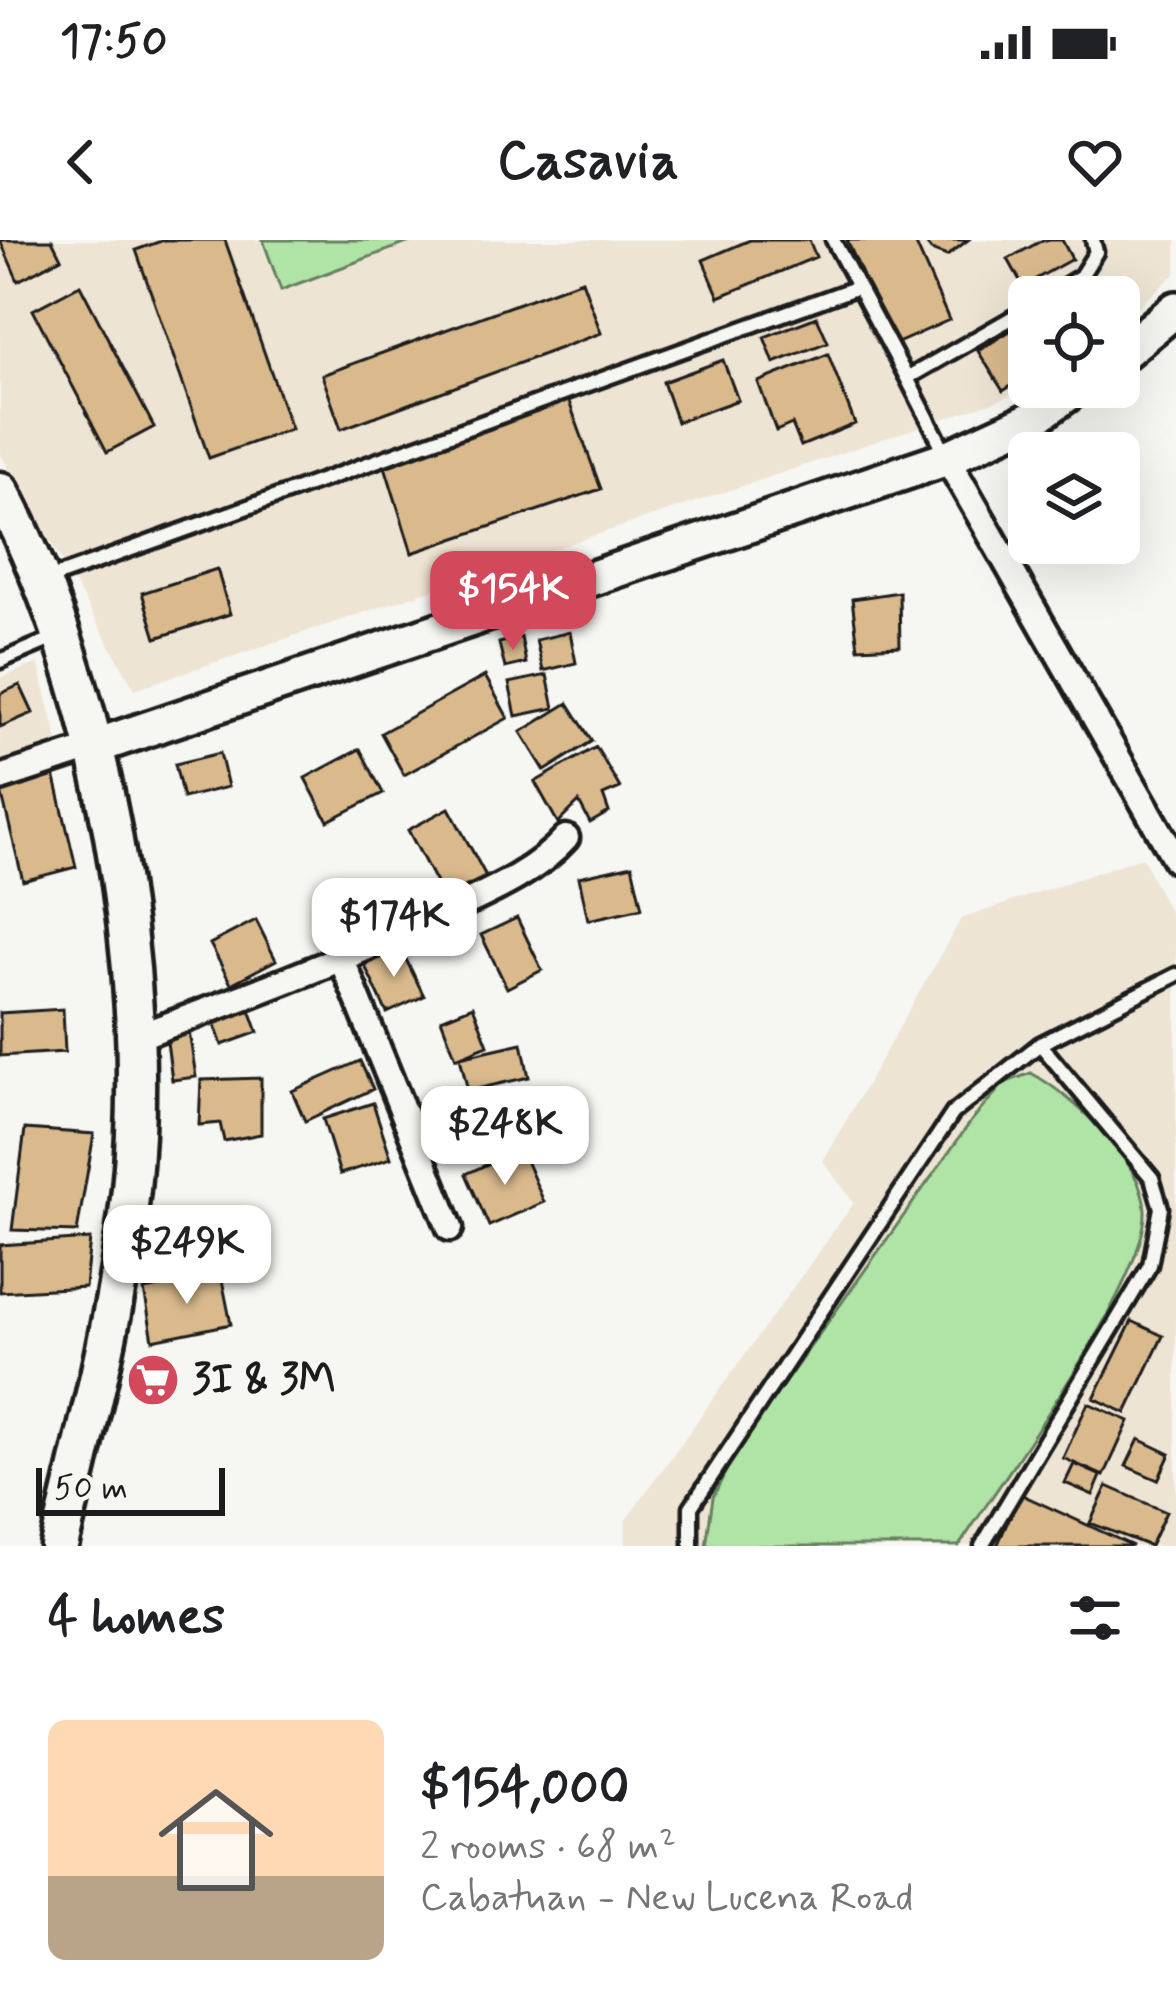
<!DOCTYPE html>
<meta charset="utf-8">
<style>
body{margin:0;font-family:Mynerve,sans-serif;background:#f2f2f2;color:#202124;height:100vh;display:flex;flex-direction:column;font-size:45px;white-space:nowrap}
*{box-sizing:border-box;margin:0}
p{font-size:39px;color:#757577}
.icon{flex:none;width:66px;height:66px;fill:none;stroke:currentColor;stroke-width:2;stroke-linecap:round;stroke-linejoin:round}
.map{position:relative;height:1306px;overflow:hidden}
.sheet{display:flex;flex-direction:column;background:#fff;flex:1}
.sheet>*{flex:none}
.fabs{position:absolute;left:1008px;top:36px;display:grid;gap:24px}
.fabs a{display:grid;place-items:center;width:132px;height:132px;border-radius:18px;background:#fff;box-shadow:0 12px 48px #0002;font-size:60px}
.scale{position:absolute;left:36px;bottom:30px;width:189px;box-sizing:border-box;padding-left:12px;border:6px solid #1c1c1c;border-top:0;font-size:33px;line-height:42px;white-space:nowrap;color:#1c1c1c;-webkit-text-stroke:9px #f6f6f2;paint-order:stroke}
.price{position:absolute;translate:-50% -102px;padding:0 27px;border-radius:24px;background:#fff;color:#222;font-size:39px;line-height:78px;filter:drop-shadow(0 3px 6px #0008)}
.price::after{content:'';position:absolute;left:50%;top:72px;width:36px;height:27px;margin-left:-18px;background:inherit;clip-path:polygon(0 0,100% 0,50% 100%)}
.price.active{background:#d1495b;color:#fff}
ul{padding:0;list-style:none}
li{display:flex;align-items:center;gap:36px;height:300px;padding:0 48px}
li span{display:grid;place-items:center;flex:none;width:336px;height:240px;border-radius:18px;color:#555}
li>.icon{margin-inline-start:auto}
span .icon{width:144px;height:144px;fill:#fffc;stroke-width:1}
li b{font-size:51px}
h2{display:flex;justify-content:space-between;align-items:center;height:144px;padding:0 48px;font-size:51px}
.status{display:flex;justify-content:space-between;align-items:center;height:84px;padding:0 60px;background:#fff;direction:ltr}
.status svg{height:33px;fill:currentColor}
header{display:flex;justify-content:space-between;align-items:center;height:156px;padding:0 48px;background:#fff;font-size:54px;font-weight:800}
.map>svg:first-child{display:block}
.built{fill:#eee4d4}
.green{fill:#b0e4a6;stroke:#668061;stroke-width:3}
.building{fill:#daba8d;stroke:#1c1c1c;stroke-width:3}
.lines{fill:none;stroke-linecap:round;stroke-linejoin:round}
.service-casing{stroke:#1c1c1c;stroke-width:21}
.minor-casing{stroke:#1c1c1c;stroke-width:33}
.secondary-casing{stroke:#1c1c1c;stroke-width:42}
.primary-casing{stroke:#1c1c1c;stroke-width:45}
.service{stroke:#f6f6f2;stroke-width:12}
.minor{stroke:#f6f6f2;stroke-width:24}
.secondary{stroke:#f6f6f2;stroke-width:33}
.primary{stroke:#f6f6f2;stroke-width:36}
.labels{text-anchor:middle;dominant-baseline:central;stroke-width:9;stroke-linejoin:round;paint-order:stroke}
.poi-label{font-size:42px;font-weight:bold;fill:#1c1c1c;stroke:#f6f6f2;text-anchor:start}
</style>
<div class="status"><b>17:50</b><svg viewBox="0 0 49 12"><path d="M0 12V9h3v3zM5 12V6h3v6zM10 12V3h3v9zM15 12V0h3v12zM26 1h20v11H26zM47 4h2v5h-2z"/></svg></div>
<header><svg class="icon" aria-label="back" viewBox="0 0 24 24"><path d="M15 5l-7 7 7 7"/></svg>Casavia<svg class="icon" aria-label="heart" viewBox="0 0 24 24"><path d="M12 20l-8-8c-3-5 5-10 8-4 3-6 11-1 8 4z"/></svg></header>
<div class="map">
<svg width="1176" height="1306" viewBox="0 0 1176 1306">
<rect width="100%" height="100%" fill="#f6f6f2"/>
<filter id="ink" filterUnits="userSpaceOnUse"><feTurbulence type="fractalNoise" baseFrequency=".00833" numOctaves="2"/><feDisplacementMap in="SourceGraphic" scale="24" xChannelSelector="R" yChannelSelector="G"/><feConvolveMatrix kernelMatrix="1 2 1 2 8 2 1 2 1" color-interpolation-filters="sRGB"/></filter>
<g filter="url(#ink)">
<path class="built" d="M 0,0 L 1176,0 L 1176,33 L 1119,84 L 1119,57 L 1029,57 L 1029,145 L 1003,159 L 135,449 L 0,213 Z
M 38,423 L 58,501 L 0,521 L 0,438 Z
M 1142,617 L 1176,686 L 1176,1306 L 626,1306 L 626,1280 L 854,963 L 823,921 L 961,679 Z"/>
<path class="green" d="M 263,0 L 415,0 L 281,50 Z
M 1031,833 C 1072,855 1143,921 1145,970 C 1148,1042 1003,1238 959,1306 L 706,1306 L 713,1257 L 736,1211 L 972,880 L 1004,843 Z"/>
<path class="building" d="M 0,0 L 52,0 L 61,18 L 18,41 Z
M 164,0 L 225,0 L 291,189 L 209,218 L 136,10 Z
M 750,0 L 809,0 L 816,17 L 719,57 L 703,20 Z
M 847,0 L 914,0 L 949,80 L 893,105 Z
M 923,0 L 968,0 L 947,16 L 931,10 Z
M 1043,0 L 1062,0 L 1072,19 L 1023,46 L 1008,19 Z
M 582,40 L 601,93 L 341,189 L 322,135 Z
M 80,45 L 154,187 L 107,212 L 33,70 Z
M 817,77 L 828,102 L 774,123 L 764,97 Z
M 1029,79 L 1029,135 L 1003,151 L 978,111 Z
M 828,114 L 855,184 L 801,206 L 792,184 L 776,191 L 758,142 Z
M 723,120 L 738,160 L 677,182 L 663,142 Z
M 568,159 L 601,249 L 412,313 L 383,220 Z
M 217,329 L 230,374 L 156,398 L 142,353 Z
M 899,352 L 900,406 L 858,408 L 852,359 Z
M 570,392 L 576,423 L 543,431 L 536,400 Z
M 521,397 L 526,423 L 505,428 L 499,403 Z
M 547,435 L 554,468 L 516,476 L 509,443 Z
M 485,436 L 508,478 L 404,535 L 381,493 Z
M 20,445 L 33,473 L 0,487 L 0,454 Z
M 568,463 L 592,501 L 545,531 L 521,492 Z
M 596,507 L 620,548 L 603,555 L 609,572 L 590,583 L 579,562 L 558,583 L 535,542 Z
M 360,509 L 383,553 L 328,581 L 305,538 Z
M 220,513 L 228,547 L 183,558 L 175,524 Z
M 54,534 L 76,627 L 23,641 L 0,547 Z
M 449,568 L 487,638 L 445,660 L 408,590 Z
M 632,625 L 642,668 L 588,680 L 579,637 Z
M 517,678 L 542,730 L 507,748 L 481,695 Z
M 256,680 L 276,720 L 231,744 L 210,704 Z
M 400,707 L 424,756 L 387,773 L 364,724 Z
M 473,766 L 488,805 L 456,818 L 441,779 Z
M 249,767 L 258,792 L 222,805 L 213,780 Z
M 63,769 L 65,812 L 0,816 L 0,773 Z
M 189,791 L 196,837 L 172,840 L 166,794 Z
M 522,803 L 529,837 L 468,851 L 460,817 Z
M 360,821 L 373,849 L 305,881 L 292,851 Z
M 261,838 L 261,894 L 224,901 L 220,883 L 199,885 L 201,840 Z
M 373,863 L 391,918 L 340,934 L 323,879 Z
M 25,889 L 94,894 L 77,992 L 12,990 Z
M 521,909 L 544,962 L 489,986 L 466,934 Z
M 251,980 L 257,1024 L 181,1035 L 175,990 Z
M 90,999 L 85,1047 L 0,1052 L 0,1005 Z
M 221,1035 L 231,1084 L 153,1100 L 144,1050 Z
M 1132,1081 L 1163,1096 L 1126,1173 L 1094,1158 Z
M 1088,1163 L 1129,1181 L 1104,1236 L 1063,1218 Z
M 1139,1199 L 1170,1214 L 1158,1240 L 1126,1226 Z
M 1074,1224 L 1101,1236 L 1093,1255 L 1065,1243 Z
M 1107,1246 L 1166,1272 L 1150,1306 L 1090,1283 Z
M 1020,1254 L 1133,1306 L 997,1306 Z"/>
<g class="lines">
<g class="service-casing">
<path id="service" d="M 833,0 L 907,138
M 1047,57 L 1081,36 L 1096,12 L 1093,0
M 947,216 L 907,138 L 1029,68
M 43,341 L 855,48
M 0,421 L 59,396
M 691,1306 L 691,1267 L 953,873 L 1040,804 L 1176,735
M 982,1306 L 1150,1025 L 1161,968 L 1152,938 L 1040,804"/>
</g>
<g class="minor-casing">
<path id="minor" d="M 947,218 L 1176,620
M 0,538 L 91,508
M 342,720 L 450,988
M 137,797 C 239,759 341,721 440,675 C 484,654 533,635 566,598"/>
</g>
<g class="secondary-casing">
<path id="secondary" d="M 1119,116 L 1176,69
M 91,508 L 947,218 L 1034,178 L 1077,147"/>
</g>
<g class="primary-casing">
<path id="primary" d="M 0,251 C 103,446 153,731 131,949 C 118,1070 87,1188 59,1306"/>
</g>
<use href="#service" class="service"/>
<use href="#minor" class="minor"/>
<use href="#secondary" class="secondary"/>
<use href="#primary" class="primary"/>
</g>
</g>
<defs>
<g id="supermarket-disc" transform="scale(2.7)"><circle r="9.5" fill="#d1495b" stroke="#f6f6f2"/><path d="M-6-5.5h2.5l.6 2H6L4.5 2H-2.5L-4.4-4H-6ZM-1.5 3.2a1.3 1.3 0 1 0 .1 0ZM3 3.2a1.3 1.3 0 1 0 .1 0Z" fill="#fff"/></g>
</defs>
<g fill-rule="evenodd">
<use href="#supermarket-disc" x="153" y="1140"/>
</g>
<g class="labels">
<g class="poi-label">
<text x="192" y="1140">3I &amp; 3M</text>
</g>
</g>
</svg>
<div class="fabs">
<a><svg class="icon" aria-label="locate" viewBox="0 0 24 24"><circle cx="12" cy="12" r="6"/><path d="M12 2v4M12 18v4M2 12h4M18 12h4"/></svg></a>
<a><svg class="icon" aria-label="layers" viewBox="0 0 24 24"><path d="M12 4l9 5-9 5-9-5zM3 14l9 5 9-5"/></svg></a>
</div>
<div class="scale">50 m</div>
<b class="price active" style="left:513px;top:413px">$154K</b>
<b class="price" style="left:394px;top:740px">$174K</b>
<b class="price" style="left:505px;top:948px">$248K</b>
<b class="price" style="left:187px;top:1067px">$249K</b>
</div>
<section class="sheet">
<h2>4 homes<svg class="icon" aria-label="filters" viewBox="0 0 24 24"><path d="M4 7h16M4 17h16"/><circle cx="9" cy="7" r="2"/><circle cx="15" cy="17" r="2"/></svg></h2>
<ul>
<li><span style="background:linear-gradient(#ffd9b3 65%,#b9a48a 0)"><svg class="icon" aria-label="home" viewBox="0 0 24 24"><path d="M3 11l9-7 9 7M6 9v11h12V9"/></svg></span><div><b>$154,000</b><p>2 rooms · 68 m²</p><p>Cabatuan - New Lucena Road</p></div></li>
</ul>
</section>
